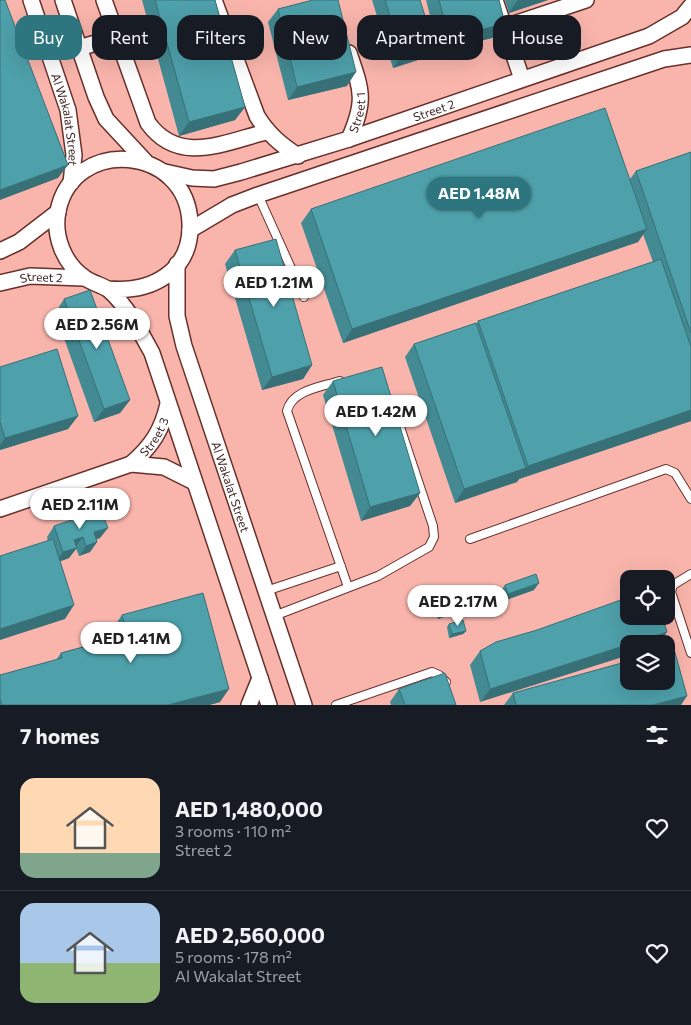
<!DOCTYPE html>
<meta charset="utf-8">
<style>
body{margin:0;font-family:Commissioner,sans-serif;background:#20242c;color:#f1f3f6;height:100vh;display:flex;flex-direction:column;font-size:19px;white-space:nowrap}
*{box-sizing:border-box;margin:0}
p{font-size:16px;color:#9ea1a6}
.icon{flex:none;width:28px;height:28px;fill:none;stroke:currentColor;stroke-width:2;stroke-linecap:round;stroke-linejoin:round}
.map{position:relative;height:705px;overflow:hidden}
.panel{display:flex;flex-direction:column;background:#171b24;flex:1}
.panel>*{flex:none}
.hud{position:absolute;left:15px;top:15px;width:661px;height:45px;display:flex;gap:10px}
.buttons{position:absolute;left:620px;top:570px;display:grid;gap:10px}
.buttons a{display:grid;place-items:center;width:55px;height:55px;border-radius:10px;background:#171b24;box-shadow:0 5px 20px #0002;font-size:25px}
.price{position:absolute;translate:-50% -42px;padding:0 11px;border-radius:18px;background:#fff;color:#222;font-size:16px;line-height:32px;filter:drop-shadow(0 1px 2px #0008)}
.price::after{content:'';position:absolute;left:50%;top:30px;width:15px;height:11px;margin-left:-8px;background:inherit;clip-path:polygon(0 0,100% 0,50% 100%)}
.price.selected{background:#2e767f;color:#fff}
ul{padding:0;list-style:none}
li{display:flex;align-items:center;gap:15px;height:125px;padding:0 20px}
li+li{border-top:1px solid #363941}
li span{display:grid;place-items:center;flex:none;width:140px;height:100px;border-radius:15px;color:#555}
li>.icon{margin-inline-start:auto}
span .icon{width:60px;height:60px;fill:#fffc;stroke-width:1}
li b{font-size:21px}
h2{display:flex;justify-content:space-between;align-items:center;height:60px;padding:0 20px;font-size:21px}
.tag{padding:0 18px;border-radius:15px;background:#171b24;box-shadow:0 5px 20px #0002;font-size:18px;line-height:45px}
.tag.selected{background:#2e767f;color:#fff}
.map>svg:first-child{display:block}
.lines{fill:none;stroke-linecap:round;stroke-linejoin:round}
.service-casing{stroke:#68302b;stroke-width:10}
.minor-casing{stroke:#68302b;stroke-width:18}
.service{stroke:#fff;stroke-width:8}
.minor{stroke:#fff;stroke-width:15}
.wall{fill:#438a92}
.shaded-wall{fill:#377077}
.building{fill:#4ea0aa;stroke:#377077}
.labels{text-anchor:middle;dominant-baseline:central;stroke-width:4;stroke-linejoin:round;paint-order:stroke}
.street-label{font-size:12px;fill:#412623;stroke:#f9b5ac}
</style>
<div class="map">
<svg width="691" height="705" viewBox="0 0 691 705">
<rect width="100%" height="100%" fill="#f9b5ac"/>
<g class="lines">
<g class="service-casing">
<path id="service" d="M 258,195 L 304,297
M 340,381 C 321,387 292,390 287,411 L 348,587
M 470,539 L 666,469 L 675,473 L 691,499
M 691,574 L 673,585 L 671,592 L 691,653
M 266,591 L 341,566
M 274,616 L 378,576 L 429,547 L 434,537 L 433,526 L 393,406
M 336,705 L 432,672 L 439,675 L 446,682"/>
</g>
<g class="minor-casing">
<g id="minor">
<path id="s1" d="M 31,0 L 68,110 L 74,155 L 71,183"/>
<path d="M 63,0 L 96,97 L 106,119 L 145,161"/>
<path d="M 104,0 L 148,123 C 179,166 225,142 266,132"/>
<path d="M 214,0 L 257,116 C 268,134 280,144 298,156"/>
<path d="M 495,0 L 522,79"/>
<path d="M 505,27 L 586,0"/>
<path d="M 79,48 L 116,37"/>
<path id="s2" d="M 349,139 C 366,101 362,91 349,53"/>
<path id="s3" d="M 165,172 L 192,178 L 214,179 L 241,172 L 349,139 L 649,36 L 682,17 L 691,6"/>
<path d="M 190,230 L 232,205 L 258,195 L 664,59 L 691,55"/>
<path d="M 0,251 L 19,242 L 58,212"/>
<path id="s4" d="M 177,264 L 177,316 L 184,346 L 304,705"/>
<path id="s5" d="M 0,283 L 30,276 L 83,278"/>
<path d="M 108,289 C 151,293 192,272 190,223 C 187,145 73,136 58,211 C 53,236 64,264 85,278 C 92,283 102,285 109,290 C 127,306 140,331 152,353 L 269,705"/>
<path id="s6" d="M 131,464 C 152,446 162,430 168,404"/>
<path d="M 0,509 L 131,464 L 164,467 L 194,482"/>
<path d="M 249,705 L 260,678"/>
</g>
</g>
<use href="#service" class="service"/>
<use href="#minor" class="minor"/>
</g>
<path class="wall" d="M 142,0 L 215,0 L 245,107 L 235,120 L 179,136 Z
M 372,0 L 420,0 L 434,45 L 424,58 L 393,68 Z
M 426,0 L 499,0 L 505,24 L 496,37 L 439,51 Z
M 505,0 L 548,0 L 509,13 Z
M 278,9 L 347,86 L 288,100 L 268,22 Z
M 691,152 L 691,421 L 519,479 L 517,482 L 455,503 L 405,357 L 414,344 L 476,324 L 478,321 L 653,262 L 643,234 L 638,242 L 343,343 L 301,223 L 311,209 L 630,179 L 636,171 Z
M 235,250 L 312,365 L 303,379 L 262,390 L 225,264 Z
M 64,299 L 130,400 L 120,413 L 94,422 L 55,313 Z
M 0,367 L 78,416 L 68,429 L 0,450 Z
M 333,381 L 420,493 L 410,506 L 361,521 L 323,395 Z
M 54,526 L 100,538 L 96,539 L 97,542 L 90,552 L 79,556 L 76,548 L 69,558 L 60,561 L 65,619 L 47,537 Z
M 505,585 L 534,590 L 503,601 L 500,592 Z
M 434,597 L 446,616 L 438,619 L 431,601 Z
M 122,615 L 220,702 L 209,705 L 0,705 L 0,675 L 56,660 L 61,653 L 115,638 L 113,628 Z
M 449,624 L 466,631 L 463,634 L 449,638 L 447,627 Z
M 537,630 L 480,702 L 470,665 L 480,651 Z
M 399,689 L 456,705 L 391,705 L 390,702 Z
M 513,693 L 681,705 L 504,705 Z"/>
<path class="shaded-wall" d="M 518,0 L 548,0 L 509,13 Z
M 505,24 L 496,37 L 439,51 L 449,37 Z
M 434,45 L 424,58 L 393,68 L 402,54 Z
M 356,72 L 347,86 L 288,100 L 297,87 Z
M 245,107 L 235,120 L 179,136 L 189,122 Z
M 68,165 L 58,178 L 0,200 L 0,190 Z
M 647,229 L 638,242 L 343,343 L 352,329 Z
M 312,365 L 303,379 L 262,390 L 272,377 Z
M 130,400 L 120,413 L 94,422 L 104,409 Z
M 691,410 L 691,421 L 519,479 L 517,482 L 455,503 L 464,489 L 526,468 L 528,466 Z
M 78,416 L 68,429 L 0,450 L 0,445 L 5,438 Z
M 420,493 L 410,506 L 361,521 L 370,507 Z
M 108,528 L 100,538 L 87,543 L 94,532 Z
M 83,537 L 75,547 L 74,540 Z
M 97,542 L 90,552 L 79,556 L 86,546 Z
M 77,548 L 69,558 L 56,563 L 63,552 Z
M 539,583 L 534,590 L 503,601 L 508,594 Z
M 74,605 L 65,619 L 0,640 L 0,629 Z
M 449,612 L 446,616 L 438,619 L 440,615 Z
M 466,631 L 463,634 L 449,638 L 452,634 Z
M 667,632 L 659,644 L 630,644 Z
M 629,644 L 629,655 L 480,702 L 490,689 Z
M 229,689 L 220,702 L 209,705 L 168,705 Z
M 687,696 L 681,705 L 653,705 Z"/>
<path class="building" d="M 0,0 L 5,0 L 68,165 L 0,190 Z
M 155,0 L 215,0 L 245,107 L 189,122 Z
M 313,0 L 338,0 L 356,72 L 297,87 L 278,9 Z
M 385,0 L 420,0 L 434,45 L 402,54 Z
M 439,0 L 499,0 L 505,24 L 449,37 Z
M 605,108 L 647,229 L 352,329 L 311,209 Z
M 691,152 L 691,333 L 636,171 Z
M 276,239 L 312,365 L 272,377 L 235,250 Z
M 661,259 L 691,347 L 691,410 L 528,466 L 478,321 Z
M 90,290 L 130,400 L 104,409 L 64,299 Z
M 476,323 L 526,468 L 464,489 L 414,344 Z
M 57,349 L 78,416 L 5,438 L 0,422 L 0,367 Z
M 382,367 L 420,493 L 370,507 L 333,381 Z
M 101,510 L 108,528 L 94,532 L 97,542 L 86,546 L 83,537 L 74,540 L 77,548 L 63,552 L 54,526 Z
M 53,539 L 74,605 L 0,629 L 0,556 Z
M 536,574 L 539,583 L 508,594 L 505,585 Z
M 203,593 L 229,689 L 168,705 L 2,705 L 0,699 L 0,675 L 62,658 L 61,653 L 127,635 L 122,615 Z
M 434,597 L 443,597 L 449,612 L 440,615 Z
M 629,597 L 629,616 L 662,616 L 667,632 L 490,689 L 480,651 L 496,642 L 537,630 Z
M 463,620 L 466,631 L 452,634 L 449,624 Z
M 674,649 L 687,696 L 653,705 L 516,705 L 513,693 L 629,661 L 629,681 L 666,681 L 666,651 Z
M 445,673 L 456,705 L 405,705 L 399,689 Z"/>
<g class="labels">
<g class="street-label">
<text stroke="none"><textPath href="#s3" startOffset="280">Street 2</textPath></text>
<text stroke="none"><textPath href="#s2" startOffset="28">Street 1</textPath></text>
<text stroke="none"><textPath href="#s1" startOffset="125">Al Wakalat Street</textPath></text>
<text stroke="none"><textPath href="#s5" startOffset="42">Street 2</textPath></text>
<text stroke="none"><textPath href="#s6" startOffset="36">Street 3</textPath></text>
<text stroke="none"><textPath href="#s4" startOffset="231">Al Wakalat Street</textPath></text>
</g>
</g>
</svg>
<div class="buttons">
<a><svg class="icon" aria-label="locate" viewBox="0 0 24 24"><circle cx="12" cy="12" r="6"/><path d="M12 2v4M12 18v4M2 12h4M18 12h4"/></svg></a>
<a><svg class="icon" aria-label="layers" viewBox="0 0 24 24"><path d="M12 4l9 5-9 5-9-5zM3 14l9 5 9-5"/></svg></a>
</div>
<b class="price selected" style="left:479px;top:219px">AED 1.48M</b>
<b class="price" style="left:274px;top:308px">AED 1.21M</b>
<b class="price" style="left:97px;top:350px">AED 2.56M</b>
<b class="price" style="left:376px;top:437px">AED 1.42M</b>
<b class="price" style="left:80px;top:530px">AED 2.11M</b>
<b class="price" style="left:458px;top:627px">AED 2.17M</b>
<b class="price" style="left:131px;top:664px">AED 1.41M</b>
<div class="hud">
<a class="tag selected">Buy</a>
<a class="tag">Rent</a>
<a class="tag">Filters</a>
<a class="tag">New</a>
<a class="tag">Apartment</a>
<a class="tag">House</a>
</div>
</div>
<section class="panel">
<h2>7 homes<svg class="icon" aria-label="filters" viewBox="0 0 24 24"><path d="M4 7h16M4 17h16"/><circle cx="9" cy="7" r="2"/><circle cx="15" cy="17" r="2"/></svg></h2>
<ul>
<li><span style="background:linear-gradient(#ffd9b3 75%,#7fa58c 0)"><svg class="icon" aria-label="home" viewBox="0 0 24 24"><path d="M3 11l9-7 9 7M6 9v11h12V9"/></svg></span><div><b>AED 1,480,000</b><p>3 rooms · 110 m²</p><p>Street 2</p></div><svg class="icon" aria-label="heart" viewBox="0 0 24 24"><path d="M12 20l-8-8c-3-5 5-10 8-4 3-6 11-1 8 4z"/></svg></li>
<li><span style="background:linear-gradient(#a9c7e8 60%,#8fb573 0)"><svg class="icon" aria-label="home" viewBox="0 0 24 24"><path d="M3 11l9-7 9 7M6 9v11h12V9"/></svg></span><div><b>AED 2,560,000</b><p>5 rooms · 178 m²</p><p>Al Wakalat Street</p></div><svg class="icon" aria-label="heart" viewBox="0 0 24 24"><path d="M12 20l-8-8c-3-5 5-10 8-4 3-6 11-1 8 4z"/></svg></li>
</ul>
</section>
